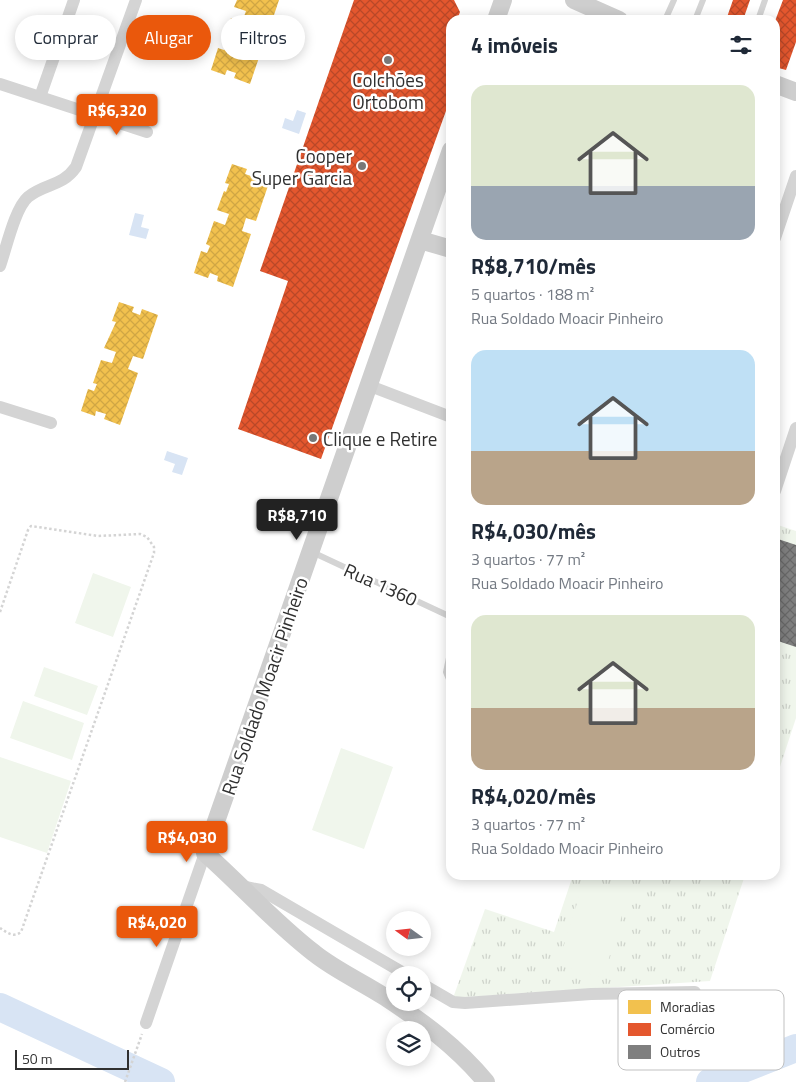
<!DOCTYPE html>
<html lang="pt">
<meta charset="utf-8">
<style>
body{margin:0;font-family:"Titillium Web",sans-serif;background:#f2f2f3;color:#1f2937;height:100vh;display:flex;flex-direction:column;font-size:19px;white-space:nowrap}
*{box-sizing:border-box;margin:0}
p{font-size:16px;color:#747a83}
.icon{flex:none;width:28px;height:28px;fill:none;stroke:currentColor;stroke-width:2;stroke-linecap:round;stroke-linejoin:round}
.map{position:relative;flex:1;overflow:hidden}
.panel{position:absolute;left:446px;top:15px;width:334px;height:865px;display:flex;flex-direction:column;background:#fff;border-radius:15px;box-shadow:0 2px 12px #0003}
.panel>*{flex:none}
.guide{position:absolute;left:15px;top:15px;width:356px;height:45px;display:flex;gap:10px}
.needle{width:32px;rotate:285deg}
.tools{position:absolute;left:386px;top:911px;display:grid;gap:10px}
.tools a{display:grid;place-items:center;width:45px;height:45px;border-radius:50%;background:#fff;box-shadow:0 2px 12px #0003;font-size:25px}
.scale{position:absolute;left:15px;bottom:12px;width:114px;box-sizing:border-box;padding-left:5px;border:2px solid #303030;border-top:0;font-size:14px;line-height:18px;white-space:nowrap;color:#303030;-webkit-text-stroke:4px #fff;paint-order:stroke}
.price{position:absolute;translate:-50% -42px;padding:0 11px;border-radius:5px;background:#ea580c;color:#fff;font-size:16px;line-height:32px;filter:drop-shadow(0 1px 2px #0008)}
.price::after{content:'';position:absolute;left:50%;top:30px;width:15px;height:11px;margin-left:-8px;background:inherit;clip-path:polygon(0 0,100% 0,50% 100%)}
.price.selected{background:#222;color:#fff}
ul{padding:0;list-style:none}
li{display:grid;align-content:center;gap:10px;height:265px;padding:0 25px}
li span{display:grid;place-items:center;height:155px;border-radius:15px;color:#555}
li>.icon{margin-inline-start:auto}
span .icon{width:90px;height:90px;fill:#fffc;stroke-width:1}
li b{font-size:21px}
h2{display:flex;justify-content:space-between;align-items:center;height:60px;padding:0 25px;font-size:21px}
.chip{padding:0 18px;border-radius:22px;background:#fff;box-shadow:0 2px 12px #0003;font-size:18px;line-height:45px}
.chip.selected{background:#ea580c;color:#fff}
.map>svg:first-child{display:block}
.grass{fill:url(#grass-tufts)}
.garden{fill:#f0f6ec}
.water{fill:#d8e4f4}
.homes{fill:url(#homes-cross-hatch)}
.shops{fill:url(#shops-cross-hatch)}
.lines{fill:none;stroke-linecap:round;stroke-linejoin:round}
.river{stroke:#d8e4f4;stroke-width:28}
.building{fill:url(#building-cross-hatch)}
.path{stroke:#d4d4d4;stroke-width:2.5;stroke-dasharray:2.5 2.5;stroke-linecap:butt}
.lane{stroke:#d4d4d4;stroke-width:6}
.street{stroke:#d4d4d4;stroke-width:12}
.secondary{stroke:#cecece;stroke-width:18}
.poi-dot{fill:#787878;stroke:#fff;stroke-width:2}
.labels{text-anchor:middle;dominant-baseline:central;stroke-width:5;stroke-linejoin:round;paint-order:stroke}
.poi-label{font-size:19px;fill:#303030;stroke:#fff}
.street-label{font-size:19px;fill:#303030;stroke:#fff}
.key{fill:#fff;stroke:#c1c1c1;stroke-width:1}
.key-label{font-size:14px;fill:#303030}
</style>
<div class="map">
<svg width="796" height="1082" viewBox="0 0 796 1082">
<defs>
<pattern id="grass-tufts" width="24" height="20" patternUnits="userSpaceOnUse" patternTransform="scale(1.25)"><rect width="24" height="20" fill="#f0f6ec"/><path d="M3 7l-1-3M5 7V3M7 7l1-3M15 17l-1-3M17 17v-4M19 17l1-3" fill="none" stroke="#ced3cb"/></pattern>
<pattern id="homes-cross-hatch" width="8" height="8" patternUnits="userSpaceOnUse" patternTransform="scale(1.25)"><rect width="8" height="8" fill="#f2c14e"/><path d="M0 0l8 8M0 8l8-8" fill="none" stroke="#d0a644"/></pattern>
<pattern id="shops-cross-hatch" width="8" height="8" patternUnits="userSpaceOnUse" patternTransform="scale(1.25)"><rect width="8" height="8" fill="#e4572e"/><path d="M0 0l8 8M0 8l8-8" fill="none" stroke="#b94828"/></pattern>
<pattern id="building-cross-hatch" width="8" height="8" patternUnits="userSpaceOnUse" patternTransform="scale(1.25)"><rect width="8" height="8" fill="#7f7f7f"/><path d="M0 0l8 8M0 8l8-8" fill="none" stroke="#686868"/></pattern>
</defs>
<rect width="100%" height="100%" fill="#fff"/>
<path class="grass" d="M 775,524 L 796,531 L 796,718 L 775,782 Z
M 573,875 L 745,875 L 710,981 L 453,998 L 485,909 L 554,932 Z"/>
<path class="garden" d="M 93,573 L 131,587 L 113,637 L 75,623 Z
M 44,667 L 98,686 L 87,715 L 34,696 Z
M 23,701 L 84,723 L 72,760 L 10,738 Z
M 341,748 L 393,767 L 364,849 L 312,830 Z
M 0,757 L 71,781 L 47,853 L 0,837 Z
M 585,878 L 629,892 L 603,978 L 558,964 Z"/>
<path class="water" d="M 297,110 L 306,113 L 299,134 L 282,128 L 285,118 L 293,121 Z
M 135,213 L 144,215 L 141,227 L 149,229 L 146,239 L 129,235 Z
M 167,451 L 188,458 L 182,475 L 172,472 L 175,464 L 164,460 Z"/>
<path class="homes" d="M 237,0 L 279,0 L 273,18 L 263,15 L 259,28 L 268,31 L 250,84 L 234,78 L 236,73 L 227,70 L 225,75 L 211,70 L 218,48 L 224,50 L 227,43 L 223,41 L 231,18 L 242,22 L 246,11 L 234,7 Z
M 232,164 L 247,169 L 245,174 L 254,177 L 255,171 L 271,177 L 256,221 L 246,218 L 242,231 L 251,234 L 233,287 L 217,281 L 218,276 L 210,273 L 208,278 L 194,273 L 201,251 L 207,253 L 210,246 L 206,244 L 214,221 L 225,225 L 229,214 L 217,210 L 224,191 L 226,192 L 229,184 L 225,183 Z
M 119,302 L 134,307 L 132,312 L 140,315 L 142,309 L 158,315 L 143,359 L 133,356 L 128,369 L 138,373 L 120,425 L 104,419 L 106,414 L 96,411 L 95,416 L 81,411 L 88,389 L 94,391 L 97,384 L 93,383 L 101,360 L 112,363 L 116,352 L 104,348 L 116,322 L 112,321 Z"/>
<path class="shops" d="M 354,0 L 454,0 L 460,12 L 457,20 L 451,20 L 451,97 L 321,459 L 238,429 L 288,281 L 260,271 Z
M 733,0 L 750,0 L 743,20 L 726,20 Z
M 783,0 L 796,0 L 796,42 L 786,70 L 775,67 L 775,21 Z"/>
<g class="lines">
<path class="river" d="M 0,1007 L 161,1082
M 710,1082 L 796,1048"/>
</g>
<path class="building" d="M 775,538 L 796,545 L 796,647 L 775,640 Z"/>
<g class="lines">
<path class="path" d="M 0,612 L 28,530 L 31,526 L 98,536 L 140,534 L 147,537 L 154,547 L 154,553 L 21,932 C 13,938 8,933 0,928
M 125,1082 L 142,1034"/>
<path class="lane" d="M 665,20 L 674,0
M 695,20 L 703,0
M 758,20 L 765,0
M 312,552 L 451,617
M 451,648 L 446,672 L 451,684"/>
<path class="street" d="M 0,84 L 147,132
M 40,97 L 74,0
M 775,238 L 796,176
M 0,266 C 6,249 15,208 28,197 C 45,183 62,187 76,167 L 136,0
M 370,386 L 451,417
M 0,407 L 51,423
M 775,491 L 796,428
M 241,886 L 261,890 L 407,975
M 422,984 L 453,1002 L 465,1003 L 591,994 L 695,992
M 146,1023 L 205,853"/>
<path class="secondary" d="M 574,0 L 619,20
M 496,20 L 503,0
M 775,84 L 796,92
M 451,150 L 205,853 C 242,886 275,923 314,953 C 335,970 362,982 385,997 C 423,1022 457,1047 486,1082
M 420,240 L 451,249"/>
</g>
<g class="poi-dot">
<circle cx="388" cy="60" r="5"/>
<circle cx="362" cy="166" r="5"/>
<circle cx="313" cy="438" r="5"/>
</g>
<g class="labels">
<g class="poi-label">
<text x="388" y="79">Colchões<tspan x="388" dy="22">Ortobom</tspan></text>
<text x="352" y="155" text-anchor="end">Cooper<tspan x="352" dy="22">Super Garcia</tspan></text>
<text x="323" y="438" text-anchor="start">Clique e Retire</text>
</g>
<g class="street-label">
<text transform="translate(381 584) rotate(24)">Rua 1360</text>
<text transform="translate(264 686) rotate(-71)">Rua Soldado Moacir Pinheiro</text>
</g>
</g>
<rect x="618" y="990" width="166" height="80" rx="8" class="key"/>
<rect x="628" y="1000" width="23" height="14" fill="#f2c14e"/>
<rect x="628" y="1023" width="23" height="13" fill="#e4572e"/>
<rect x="628" y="1045" width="23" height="14" fill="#7f7f7f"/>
<g class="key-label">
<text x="660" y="1012">Moradias</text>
<text x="660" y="1034">Comércio</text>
<text x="660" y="1057">Outros</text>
</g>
</svg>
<div class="tools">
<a><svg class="needle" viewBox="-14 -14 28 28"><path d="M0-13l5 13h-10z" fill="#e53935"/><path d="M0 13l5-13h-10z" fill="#747a83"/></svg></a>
<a><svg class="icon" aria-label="locate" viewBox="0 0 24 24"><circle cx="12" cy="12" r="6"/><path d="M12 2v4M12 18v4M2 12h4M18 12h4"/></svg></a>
<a><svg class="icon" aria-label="layers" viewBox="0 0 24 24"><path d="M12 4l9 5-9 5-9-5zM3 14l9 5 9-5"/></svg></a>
</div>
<div class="scale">50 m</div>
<b class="price" style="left:117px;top:136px">R$6,320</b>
<b class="price selected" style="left:297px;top:541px">R$8,710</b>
<b class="price" style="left:187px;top:863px">R$4,030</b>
<b class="price" style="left:157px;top:948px">R$4,020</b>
<div class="guide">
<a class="chip">Comprar</a>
<a class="chip selected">Alugar</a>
<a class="chip">Filtros</a>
</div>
<section class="panel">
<h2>4 imóveis<svg class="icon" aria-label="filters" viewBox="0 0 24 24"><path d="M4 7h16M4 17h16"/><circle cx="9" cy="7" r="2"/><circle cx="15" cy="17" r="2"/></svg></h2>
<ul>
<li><span style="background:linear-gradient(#dfe7d0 65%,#9aa5b1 0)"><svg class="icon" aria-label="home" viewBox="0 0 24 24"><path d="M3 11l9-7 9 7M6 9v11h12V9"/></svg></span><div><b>R$8,710/mês</b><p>5 quartos · 188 m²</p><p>Rua Soldado Moacir Pinheiro</p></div></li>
<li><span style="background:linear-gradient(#bfe0f5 65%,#b9a48a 0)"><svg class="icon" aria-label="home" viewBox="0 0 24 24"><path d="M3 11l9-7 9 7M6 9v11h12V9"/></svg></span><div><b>R$4,030/mês</b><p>3 quartos · 77 m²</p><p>Rua Soldado Moacir Pinheiro</p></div></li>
<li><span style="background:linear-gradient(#dfe7d0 60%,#b9a48a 0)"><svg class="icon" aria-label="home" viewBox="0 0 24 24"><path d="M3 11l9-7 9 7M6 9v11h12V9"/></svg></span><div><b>R$4,020/mês</b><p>3 quartos · 77 m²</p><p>Rua Soldado Moacir Pinheiro</p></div></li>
</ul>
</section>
</div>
